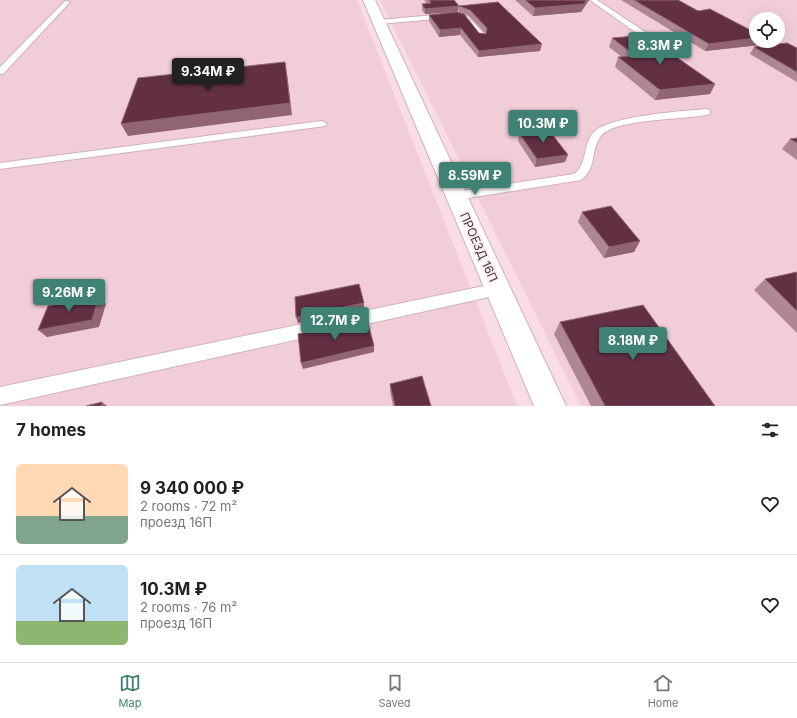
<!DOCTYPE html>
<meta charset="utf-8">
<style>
body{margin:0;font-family:Inter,sans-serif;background:#f6f6f6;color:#222;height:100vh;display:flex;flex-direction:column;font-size:15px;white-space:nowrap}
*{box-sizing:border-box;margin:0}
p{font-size:13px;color:#767676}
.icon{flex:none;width:22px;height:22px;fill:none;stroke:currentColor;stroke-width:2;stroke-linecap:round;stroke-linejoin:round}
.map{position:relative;height:406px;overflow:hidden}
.sheet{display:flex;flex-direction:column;background:#fff;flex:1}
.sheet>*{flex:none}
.controls{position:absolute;left:749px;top:12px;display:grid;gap:8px}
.controls a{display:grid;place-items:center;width:36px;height:36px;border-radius:50%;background:#fff;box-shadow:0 4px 16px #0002;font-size:20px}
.price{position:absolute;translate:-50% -34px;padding:0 9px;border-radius:4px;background:#3f8172;color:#fff;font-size:13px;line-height:26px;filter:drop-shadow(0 1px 2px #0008)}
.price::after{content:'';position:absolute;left:50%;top:24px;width:12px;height:9px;margin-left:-6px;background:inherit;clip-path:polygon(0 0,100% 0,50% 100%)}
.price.active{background:#222;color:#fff}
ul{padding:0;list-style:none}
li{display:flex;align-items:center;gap:12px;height:100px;padding:0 16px}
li+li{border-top:1px solid #e0e0e0}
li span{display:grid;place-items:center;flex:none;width:112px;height:80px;border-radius:6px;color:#555}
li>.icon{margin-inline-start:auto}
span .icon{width:48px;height:48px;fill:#fffc;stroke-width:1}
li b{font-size:17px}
h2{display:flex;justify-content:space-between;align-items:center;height:48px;padding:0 16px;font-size:17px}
.tab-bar{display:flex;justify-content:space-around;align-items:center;height:56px;border-top:1px solid #e0e0e0;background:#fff;font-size:11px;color:#767676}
.tab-bar a{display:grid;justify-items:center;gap:2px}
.tab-bar .active{color:#3f8172}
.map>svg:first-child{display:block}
.built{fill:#f1cdd8;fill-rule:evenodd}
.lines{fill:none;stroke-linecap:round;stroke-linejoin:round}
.lane-casing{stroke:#ceb2bb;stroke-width:2}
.street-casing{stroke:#ceb2bb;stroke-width:2}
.lane{fill:#fff;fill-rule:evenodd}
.street{fill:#fff;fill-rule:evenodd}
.wall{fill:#ae8694}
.shaded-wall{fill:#906474}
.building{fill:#633043;stroke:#906474}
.labels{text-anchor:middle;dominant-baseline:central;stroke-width:4;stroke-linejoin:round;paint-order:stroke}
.street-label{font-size:12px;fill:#44393c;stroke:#feedf2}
</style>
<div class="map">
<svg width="797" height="406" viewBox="0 0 797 406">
<rect width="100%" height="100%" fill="#f9dce5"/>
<path class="built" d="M 0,0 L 357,0 L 517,406 L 0,406 Z
M 380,0 L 797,0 L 797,406 L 581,406 ZM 756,19 L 778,19 L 778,41 L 756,41 Z"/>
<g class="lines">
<g class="lane-casing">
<path id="lane" d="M 590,0 L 597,0 L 648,34 L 641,36 Z
M 65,1 L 70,2 L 3,74 L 0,74 L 0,67 Z
M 458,13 L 468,17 L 485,35 L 485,39 L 479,39 L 464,19 L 457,17 L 379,24 L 376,22 L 379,20 Z
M 707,109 L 710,110 L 710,114 C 688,120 614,118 601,136 C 590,151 597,168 581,180 L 456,200 L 450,196 L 456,192 L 574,174 C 587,165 583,145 593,133 C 607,116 684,111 707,109 Z
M 322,121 L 327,124 L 325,126 L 0,169 L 0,163 Z
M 498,283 L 503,285 L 505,289 L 503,293 L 498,295 L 0,405 L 0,387 Z"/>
</g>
<g class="street-casing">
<path id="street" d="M 363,0 L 375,0 L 566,406 L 534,406 Z"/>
</g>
<use href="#lane" class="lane"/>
<use href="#street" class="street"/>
</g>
<path class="wall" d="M 424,0 L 454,0 L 458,12 L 425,14 L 422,10 L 422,4 L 427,4 Z
M 515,0 L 589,0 L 581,12 L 533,16 Z
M 621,0 L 678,0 L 756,41 L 762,41 L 760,45 L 705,51 Z
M 498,2 L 540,51 L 478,57 L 460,35 L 439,37 L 429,21 L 429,15 L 479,33 L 486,34 L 469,16 L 459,12 L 459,6 Z
M 612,38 L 660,53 L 715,84 L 710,94 L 655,100 L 615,67 L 618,57 L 622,57 L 609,47 Z
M 754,47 L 797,48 L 797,82 L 750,54 Z
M 519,133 L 565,162 L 535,167 L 518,141 Z
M 797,138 L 797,160 L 782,149 L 790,139 Z
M 582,212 L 640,241 L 634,252 L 604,258 L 578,222 Z
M 797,272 L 797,333 L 754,290 L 765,279 Z
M 560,322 L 715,406 L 591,406 L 554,334 Z
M 390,384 L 431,406 L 393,406 L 390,391 Z"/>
<path class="shaded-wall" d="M 586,0 L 589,0 L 581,12 L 533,16 L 535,8 Z
M 459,6 L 458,12 L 425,14 L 425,9 Z
M 461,28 L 460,35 L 439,37 L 440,30 Z
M 756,38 L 756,41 L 762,41 L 760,45 L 705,51 L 709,44 Z
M 542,44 L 540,51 L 478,57 L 479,51 Z
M 285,62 L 287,74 L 292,115 L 128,136 L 121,124 Z
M 715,84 L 710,94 L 655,100 L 660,90 Z
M 568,155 L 565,162 L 535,167 L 537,159 Z
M 640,241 L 634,252 L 604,258 L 609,247 Z
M 99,296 L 106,304 L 99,327 L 47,337 L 38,330 Z
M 364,303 L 364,309 L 298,323 L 296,317 Z
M 374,346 L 374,352 L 303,369 L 301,363 Z
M 102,402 L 107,406 L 101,406 Z"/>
<path class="building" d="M 429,0 L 454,0 L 459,6 L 425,9 L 422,4 L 431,3 Z
M 525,0 L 586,0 L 584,4 L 535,8 Z
M 634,0 L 678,0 L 698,11 L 710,9 L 756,33 L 756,38 L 709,44 Z
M 498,2 L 542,44 L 479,51 L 461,28 L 440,30 L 429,15 L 457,12 L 464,14 L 479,33 L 486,34 L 487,28 L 470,10 L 459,6 Z
M 635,36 L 660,53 L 669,52 L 715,84 L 660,90 L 618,57 L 636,56 L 612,38 Z
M 787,43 L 797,48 L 797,72 L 754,47 Z
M 285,62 L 290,103 L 121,124 L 138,78 Z
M 549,130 L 568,155 L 537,159 L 519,133 Z
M 797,138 L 797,143 L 790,139 Z
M 611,206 L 640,241 L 609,247 L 582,212 Z
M 797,272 L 797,311 L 765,279 Z
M 359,284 L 364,303 L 296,317 L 295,297 Z
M 99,296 L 92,320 L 38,330 L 48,306 Z
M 643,305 L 715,406 L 605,406 L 560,322 Z
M 367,319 L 374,346 L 301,363 L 298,334 Z
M 422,376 L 431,406 L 395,406 L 390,384 Z
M 102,402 L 101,406 L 86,406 Z"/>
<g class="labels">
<g class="street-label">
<text transform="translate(479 247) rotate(66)">ПРОЕЗД 16П</text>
</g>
</g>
</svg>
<div class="controls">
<a><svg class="icon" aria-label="locate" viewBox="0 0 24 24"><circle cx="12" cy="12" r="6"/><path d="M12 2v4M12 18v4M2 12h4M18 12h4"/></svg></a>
</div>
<b class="price" style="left:660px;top:66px">8.3M ₽</b>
<b class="price active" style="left:208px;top:92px">9.34M ₽</b>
<b class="price" style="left:543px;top:144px">10.3M ₽</b>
<b class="price" style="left:475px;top:196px">8.59M ₽</b>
<b class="price" style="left:69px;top:313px">9.26M ₽</b>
<b class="price" style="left:335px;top:341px">12.7M ₽</b>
<b class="price" style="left:633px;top:361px">8.18M ₽</b>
</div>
<section class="sheet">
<h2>7 homes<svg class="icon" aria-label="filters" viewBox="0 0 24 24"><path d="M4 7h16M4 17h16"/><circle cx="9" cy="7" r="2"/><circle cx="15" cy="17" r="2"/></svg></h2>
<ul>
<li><span style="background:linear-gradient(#ffd9b3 65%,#7fa58c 0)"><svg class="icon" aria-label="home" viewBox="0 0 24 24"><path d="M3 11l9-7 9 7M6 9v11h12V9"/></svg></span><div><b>9 340 000 ₽</b><p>2 rooms · 72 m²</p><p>проезд 16П</p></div><svg class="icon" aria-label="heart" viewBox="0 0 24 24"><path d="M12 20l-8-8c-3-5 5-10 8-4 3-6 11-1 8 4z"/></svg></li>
<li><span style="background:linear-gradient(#bfe0f5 70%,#8fb573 0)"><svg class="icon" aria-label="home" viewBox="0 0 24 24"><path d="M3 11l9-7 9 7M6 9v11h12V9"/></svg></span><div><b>10.3M ₽</b><p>2 rooms · 76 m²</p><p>проезд 16П</p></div><svg class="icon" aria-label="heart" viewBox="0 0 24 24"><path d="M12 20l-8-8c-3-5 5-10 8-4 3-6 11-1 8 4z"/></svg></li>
</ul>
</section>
<nav class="tab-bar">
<a class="active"><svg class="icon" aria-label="map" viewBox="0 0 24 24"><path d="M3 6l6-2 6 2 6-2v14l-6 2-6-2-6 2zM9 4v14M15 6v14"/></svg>Map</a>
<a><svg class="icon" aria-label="saved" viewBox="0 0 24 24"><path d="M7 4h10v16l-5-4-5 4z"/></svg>Saved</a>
<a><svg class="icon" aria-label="home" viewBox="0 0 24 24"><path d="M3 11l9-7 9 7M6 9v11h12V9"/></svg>Home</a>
</nav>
